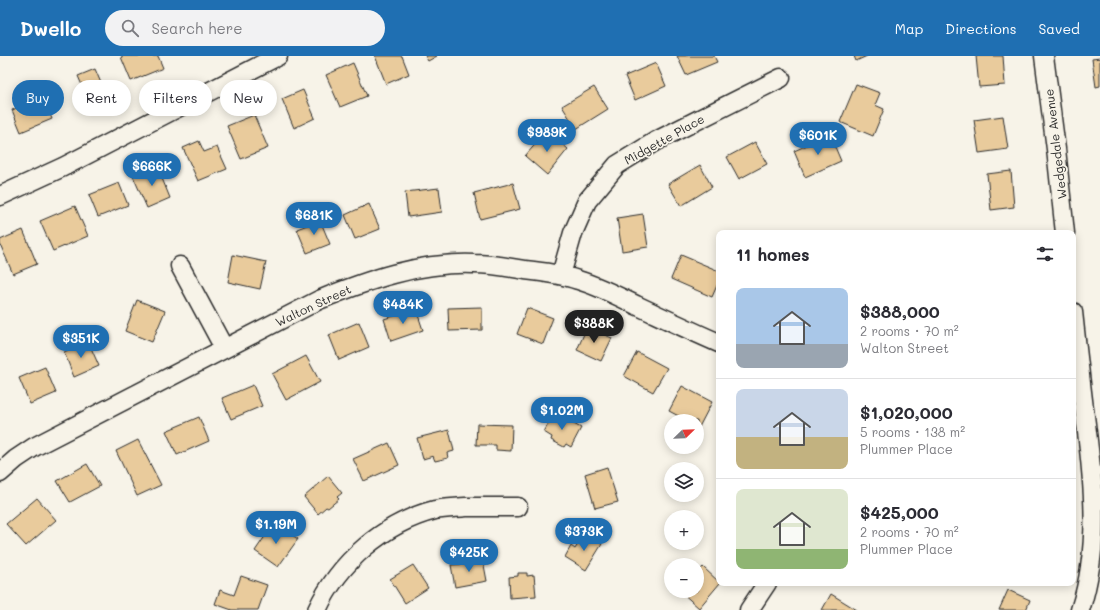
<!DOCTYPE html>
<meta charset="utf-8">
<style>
body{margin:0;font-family:Mali,sans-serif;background:#f2f2f3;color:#2b2b33;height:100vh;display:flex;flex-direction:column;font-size:15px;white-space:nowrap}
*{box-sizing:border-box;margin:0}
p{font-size:13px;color:#7c7c81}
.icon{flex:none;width:22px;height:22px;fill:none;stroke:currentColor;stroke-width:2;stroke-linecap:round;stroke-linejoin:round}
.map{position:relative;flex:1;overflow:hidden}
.side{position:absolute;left:716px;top:174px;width:360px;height:356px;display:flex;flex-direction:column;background:#fff;border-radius:8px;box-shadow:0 2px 10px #0003}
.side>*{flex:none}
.banner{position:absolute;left:12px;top:24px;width:380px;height:36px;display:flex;gap:8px}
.needle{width:26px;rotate:67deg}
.tools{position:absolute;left:664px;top:358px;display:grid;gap:8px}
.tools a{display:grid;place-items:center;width:40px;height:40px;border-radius:50%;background:#fff;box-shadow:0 2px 10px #0003;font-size:20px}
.price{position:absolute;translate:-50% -34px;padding:0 9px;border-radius:14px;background:#1f6fb2;color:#fff;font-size:13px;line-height:26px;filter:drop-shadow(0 1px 2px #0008)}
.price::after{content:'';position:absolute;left:50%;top:24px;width:12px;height:9px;margin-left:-6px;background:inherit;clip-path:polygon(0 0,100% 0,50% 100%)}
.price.selected{background:#222;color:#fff}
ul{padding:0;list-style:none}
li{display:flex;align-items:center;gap:12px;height:100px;padding:0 20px}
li+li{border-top:1px solid #e1e1e2}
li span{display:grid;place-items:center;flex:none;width:112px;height:80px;border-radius:8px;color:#555}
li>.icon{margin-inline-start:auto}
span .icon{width:48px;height:48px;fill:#fffc;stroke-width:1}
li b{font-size:17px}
h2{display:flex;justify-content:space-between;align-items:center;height:48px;padding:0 20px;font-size:17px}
.chip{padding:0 14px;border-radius:18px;background:#fff;box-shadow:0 2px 10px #0003;font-size:14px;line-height:36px}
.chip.selected{background:#1f6fb2;color:#fff}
header{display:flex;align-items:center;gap:24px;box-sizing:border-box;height:56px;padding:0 20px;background:#1f6fb2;color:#fff}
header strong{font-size:19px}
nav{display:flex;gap:22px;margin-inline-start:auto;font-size:14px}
.search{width:280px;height:36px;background:#f2f2f3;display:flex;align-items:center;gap:10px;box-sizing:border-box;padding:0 14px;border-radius:22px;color:#7c7c81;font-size:15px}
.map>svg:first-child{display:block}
.building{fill:#e9cb9c;stroke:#2b2b2b}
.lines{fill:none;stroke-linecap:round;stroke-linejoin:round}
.minor-casing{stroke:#2b2b2b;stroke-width:21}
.minor{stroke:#f7f3e8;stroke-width:18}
.labels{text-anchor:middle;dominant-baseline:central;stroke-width:3.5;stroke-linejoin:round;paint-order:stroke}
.street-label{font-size:12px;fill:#2b2b2b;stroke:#f7f3e8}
</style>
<header>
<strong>Dwello</strong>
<div class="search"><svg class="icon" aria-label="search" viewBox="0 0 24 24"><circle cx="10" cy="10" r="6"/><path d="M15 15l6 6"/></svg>Search here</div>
<nav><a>Map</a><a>Directions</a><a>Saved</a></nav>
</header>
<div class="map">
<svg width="1100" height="554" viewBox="0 0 1100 554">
<rect width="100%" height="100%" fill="#f7f3e8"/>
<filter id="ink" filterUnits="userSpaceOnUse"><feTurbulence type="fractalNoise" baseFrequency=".025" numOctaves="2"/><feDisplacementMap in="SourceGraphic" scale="8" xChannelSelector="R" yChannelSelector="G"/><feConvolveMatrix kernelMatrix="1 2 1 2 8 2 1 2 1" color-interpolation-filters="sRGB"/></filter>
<g filter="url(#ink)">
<path class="building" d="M 123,0 L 158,0 L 163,12 L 131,25 L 121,1 Z
M 375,0 L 402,0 L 409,18 L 386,28 Z
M 425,0 L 437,0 L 428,5 Z
M 677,0 L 714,0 L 717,6 L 686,19 Z
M 854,0 L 867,0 L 856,5 Z
M 976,0 L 1003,0 L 1005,29 L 979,31 Z
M 1100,2 L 1100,30 L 1096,31 L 1092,3 Z
M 353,7 L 367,40 L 340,51 L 326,19 Z
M 656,7 L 666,30 L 635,44 L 625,20 Z
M 95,13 L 107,41 L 90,48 L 78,20 Z
M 856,28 L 880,37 L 875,49 L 884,53 L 873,80 L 840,66 Z
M 594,31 L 608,53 L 576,73 L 562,50 Z
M 303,34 L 315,62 L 294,72 L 282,43 Z
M 43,41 L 52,63 L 21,76 L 12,54 Z
M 254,59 L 268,92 L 241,103 L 227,70 Z
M 1003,60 L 1008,93 L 979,97 L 974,64 Z
M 547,75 L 568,93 L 547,119 L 525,100 Z
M 830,79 L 841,105 L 805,121 L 794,95 Z
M 199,85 L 204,96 L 217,91 L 227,113 L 198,125 L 183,92 Z
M 755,86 L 767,108 L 739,123 L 727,101 Z
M 700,109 L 712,131 L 681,150 L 668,128 Z
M 157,110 L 170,142 L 147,152 L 133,120 Z
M 1011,115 L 1014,151 L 991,154 L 987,118 Z
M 119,127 L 128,149 L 98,161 L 89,139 Z
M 513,127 L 520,153 L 480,163 L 474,137 Z
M 439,132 L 442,156 L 408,161 L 405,136 Z
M 369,148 L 380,173 L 355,183 L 345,159 Z
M 75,150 L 88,180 L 53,195 L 40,165 Z
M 643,158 L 648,191 L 622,195 L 617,162 Z
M 320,164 L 330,188 L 307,197 L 297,173 Z
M 23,174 L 37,208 L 13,218 L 0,188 L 0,184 Z
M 233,199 L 266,206 L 260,233 L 228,226 Z
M 681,199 L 719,215 L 719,225 L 712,241 L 671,223 Z
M 137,244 L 165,255 L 152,286 L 125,275 Z
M 482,251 L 482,274 L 449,275 L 448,252 Z
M 527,252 L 553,262 L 543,288 L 517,278 Z
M 416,253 L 423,274 L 391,285 L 384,263 Z
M 359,266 L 369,291 L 339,304 L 329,279 Z
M 587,271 L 612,282 L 601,305 L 577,294 Z
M 88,285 L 99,310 L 74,321 L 64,296 Z
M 637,296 L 667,312 L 653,336 L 624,320 Z
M 306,300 L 320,326 L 286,344 L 272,318 Z
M 45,311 L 56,337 L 30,348 L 19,322 Z
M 253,329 L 262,350 L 231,363 L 222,342 Z
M 682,330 L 712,346 L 699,371 L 697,370 L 697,365 L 688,365 L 669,355 Z
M 554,357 L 581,372 L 571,391 L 566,388 L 564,391 L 551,384 L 552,381 L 544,376 Z
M 199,361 L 209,385 L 177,399 L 166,375 Z
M 477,368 L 512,369 L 511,395 L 496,394 L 496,389 L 476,389 Z
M 449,374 L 454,395 L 447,397 L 448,402 L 435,405 L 433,400 L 423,403 L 417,382 Z
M 138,384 L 161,429 L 137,440 L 116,395 Z
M 389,387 L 399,409 L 364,425 L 353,403 Z
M 87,408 L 100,430 L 70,446 L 57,425 Z
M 607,411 L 618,446 L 595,452 L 585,418 Z
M 328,420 L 342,437 L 337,441 L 339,443 L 328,452 L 326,451 L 318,458 L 304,441 Z
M 37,442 L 56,464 L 26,490 L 6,468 Z
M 274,467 L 298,483 L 278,511 L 255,495 Z
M 585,477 L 602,488 L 586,514 L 565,501 L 571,490 L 575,493 Z
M 475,502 L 476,505 L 483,504 L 487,525 L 455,531 L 451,509 L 462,508 L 461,504 Z
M 413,509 L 428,532 L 405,547 L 390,523 Z
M 703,511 L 720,527 L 699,552 L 681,536 L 682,535 L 697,535 L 697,517 Z
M 518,517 L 527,517 L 527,520 L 534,519 L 536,540 L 510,542 L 509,521 L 518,520 Z
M 241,520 L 267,529 L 258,554 L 232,554 L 215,548 L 220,534 L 234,539 Z
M 1008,534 L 1030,544 L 1026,554 L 999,554 Z
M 831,538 L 857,554 L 822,554 Z"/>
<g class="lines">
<g class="minor-casing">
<path id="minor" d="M 1044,0 L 1056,93 L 1065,177
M 0,140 L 63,111 L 278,0
M 180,210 L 224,292
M 561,219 L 573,177 L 587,145 L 617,109 L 656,85 L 781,22
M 1073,256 C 1077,293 1081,330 1086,368 C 1094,431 1100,493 1080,554
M 0,417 L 16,403 L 34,391 L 319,244 C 368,224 419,206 474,208 C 491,208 508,211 525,214 C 543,216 561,218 578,224 C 598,230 618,240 636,249 C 664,262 691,275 719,287
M 317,554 C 339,506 384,467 435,454 C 445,452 456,452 466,451 C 483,451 501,451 518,451
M 749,554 L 767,527"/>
</g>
<use href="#minor" class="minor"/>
</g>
</g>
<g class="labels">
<g class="street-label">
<text transform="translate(664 83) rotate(-29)">Midgette Place</text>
<text transform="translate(1055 88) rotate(-97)">Wedgedale Avenue</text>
<text transform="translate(313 249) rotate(-25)">Walton Street</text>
</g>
</g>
</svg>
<div class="tools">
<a><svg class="needle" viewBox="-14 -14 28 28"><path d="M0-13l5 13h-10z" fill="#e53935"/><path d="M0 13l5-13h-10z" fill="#7c7c81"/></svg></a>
<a><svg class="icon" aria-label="layers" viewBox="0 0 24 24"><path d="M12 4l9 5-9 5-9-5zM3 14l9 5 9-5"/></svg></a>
<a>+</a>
<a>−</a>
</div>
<b class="price" style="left:547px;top:97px">$989K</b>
<b class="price" style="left:818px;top:100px">$601K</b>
<b class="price" style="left:152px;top:131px">$666K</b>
<b class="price" style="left:314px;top:180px">$681K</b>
<b class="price" style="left:403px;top:269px">$484K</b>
<b class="price selected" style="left:594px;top:288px">$388K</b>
<b class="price" style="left:81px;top:303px">$351K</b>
<b class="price" style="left:562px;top:375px">$1.02M</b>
<b class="price" style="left:276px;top:489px">$1.19M</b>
<b class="price" style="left:584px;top:496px">$373K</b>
<b class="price" style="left:469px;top:517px">$425K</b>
<div class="banner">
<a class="chip selected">Buy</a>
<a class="chip">Rent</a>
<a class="chip">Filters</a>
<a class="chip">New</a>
</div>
<section class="side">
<h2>11 homes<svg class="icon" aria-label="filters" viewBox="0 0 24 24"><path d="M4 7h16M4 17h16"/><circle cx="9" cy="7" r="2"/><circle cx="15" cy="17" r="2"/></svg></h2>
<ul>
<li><span style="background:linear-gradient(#a9c7e8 70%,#9aa5b1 0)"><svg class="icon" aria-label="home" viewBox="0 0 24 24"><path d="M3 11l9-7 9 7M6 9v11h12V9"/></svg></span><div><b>$388,000</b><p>2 rooms · 70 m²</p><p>Walton Street</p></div></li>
<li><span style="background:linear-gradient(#c9d6e8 60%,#c2b280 0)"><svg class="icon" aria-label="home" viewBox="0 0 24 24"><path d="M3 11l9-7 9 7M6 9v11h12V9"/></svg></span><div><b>$1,020,000</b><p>5 rooms · 138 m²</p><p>Plummer Place</p></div></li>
<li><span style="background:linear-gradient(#dfe7d0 75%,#8fb573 0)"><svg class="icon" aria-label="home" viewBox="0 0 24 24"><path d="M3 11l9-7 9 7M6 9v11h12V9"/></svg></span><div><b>$425,000</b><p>2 rooms · 70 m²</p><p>Plummer Place</p></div></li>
</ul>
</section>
</div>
